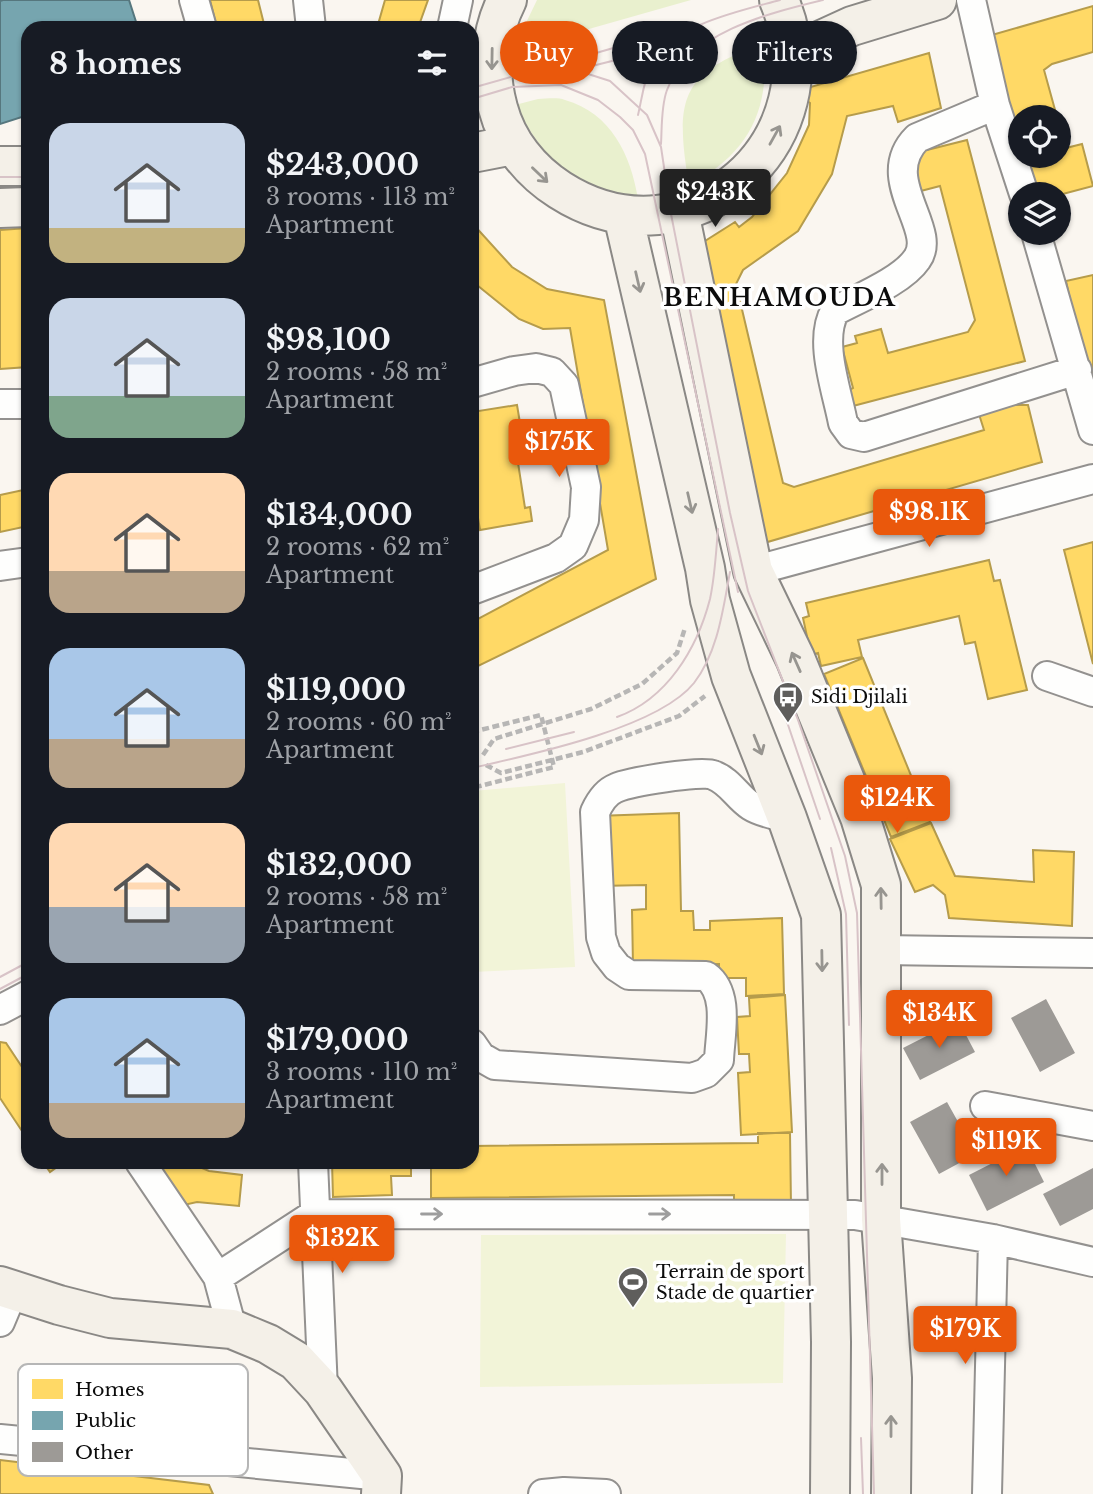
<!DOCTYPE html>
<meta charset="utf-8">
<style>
body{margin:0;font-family:"Libre Baskerville",serif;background:#242831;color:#f1f3f6;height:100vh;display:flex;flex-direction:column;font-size:26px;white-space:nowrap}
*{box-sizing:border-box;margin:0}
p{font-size:23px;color:#9ea1a6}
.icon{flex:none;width:38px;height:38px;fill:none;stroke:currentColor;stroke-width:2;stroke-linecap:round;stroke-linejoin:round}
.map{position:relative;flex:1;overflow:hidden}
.side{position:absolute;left:21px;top:21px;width:458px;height:1148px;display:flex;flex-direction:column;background:#171b24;border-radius:21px;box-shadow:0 2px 5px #0004}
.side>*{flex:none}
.hud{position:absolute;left:500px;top:21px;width:486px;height:63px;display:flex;gap:14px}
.tools{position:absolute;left:1008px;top:105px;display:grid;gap:14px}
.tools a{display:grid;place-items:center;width:63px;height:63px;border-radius:50%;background:#171b24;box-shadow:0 2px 5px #0004;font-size:35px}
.price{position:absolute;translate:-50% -60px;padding:0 16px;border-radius:7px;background:#ea580c;color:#fff;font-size:23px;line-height:46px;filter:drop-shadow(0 2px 4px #0008)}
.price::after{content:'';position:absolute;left:50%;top:42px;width:21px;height:16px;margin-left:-10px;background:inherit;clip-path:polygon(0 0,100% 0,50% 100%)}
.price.active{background:#222;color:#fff}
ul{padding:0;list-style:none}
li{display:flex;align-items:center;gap:21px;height:175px;padding:0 28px}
li span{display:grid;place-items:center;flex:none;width:196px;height:140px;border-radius:21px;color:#555}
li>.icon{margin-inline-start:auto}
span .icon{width:84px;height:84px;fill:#fffc;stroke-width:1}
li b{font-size:30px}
h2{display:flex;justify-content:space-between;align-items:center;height:84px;padding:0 28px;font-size:30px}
.tag{padding:0 24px;border-radius:32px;background:#171b24;box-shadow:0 2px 5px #0004;font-size:24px;line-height:63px}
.tag.active{background:#ea580c;color:#fff}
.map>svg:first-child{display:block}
.green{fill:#e9f0ce}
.pitch{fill:#f2f4d8}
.homes{fill:#ffd966;stroke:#b69c4b;stroke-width:2}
.public{fill:#76a5af;stroke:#56777e;stroke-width:2}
.building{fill:#9d9a96}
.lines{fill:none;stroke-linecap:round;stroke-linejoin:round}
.minor-casing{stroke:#93918f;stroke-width:32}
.secondary-casing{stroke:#8a8885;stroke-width:42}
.path{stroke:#b7b6b5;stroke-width:4.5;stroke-dasharray:7 3.5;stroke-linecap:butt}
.minor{stroke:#fefefd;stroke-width:28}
.secondary{stroke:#f4f0e8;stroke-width:38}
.tram{stroke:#d8c3c7;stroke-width:2}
.oneway{stroke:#979590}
.oneway2{stroke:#9d9d9d}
.labels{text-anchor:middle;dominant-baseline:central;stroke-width:7;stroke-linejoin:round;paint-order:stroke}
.poi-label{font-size:18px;fill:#0c0c0c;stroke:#fff;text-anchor:start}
.district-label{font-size:24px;font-weight:bold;letter-spacing:2px;fill:#0c0c0c;stroke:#fff}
.key{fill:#fff;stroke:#b6b6b6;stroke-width:2}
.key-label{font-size:19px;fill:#0c0c0c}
</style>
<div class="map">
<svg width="1093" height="1494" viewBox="0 0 1093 1494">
<rect width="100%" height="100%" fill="#faf6f0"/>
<path class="green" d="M 537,0 L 691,0 L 522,48 L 524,27 Z
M 763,44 C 771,107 750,151 695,182 L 688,179 C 675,98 682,72 763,44 Z
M 538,99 C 546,99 557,97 565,100 C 611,113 631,155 638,199 C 625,197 614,193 602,189 C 554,170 539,148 515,105 Z"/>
<path class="pitch" d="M 565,783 L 575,967 L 473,972 L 473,791 Z
M 786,1234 L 783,1383 L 480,1387 L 481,1235 Z"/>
<path class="homes" d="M 210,0 L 258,0 L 265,28 L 217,28 Z
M 385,0 L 428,0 L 418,28 L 377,28 Z
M 1093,6 L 1093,52 L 1052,64 L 1044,70 L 1057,117 L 1020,117 L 1020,156 L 1059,156 L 1059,122 L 1066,148 L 1082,144 L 1093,186 L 1059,195 L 1030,194 L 985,37 Z
M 929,53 L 941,108 L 898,122 L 893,106 L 847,116 L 832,174 L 798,231 L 743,270 L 736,284 L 783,483 L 794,487 L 984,430 L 978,411 L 1000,405 L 1028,405 L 1042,462 L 754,546 L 694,248 L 735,222 L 739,227 L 752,217 L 787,173 L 809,125 L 810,103 L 803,98 L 807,88 Z
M 967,140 L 1025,361 L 853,406 L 849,390 L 853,388 L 842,347 L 857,343 L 855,336 L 881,329 L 888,353 L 968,332 L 975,320 L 940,186 L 917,192 L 907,155 Z
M 472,223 L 512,267 L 547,289 L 604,300 L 656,579 L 472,669 L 472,622 L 608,550 L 570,328 L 543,329 L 519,319 L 472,281 Z
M 28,228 L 28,269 L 25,270 L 28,367 L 0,369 L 0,230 Z
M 1093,275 L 1093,386 L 1089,387 L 1066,281 Z
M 517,405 L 520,423 L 512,424 L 525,508 L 530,507 L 532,521 L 480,530 L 472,482 L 472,412 Z
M 28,489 L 28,526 L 0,532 L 0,495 Z
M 1093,542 L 1093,664 L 1064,550 Z
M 989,560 L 994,581 L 1000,580 L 1027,690 L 988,699 L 975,642 L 965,644 L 959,616 L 858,640 L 862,657 L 821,666 L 818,653 L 811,655 L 803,618 L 809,616 L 806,603 Z
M 863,658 L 930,822 L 891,837 L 824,674 Z
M 679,813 L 681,911 L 693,911 L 694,930 L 710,930 L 710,921 L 782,918 L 784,994 L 746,996 L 746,978 L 719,978 L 719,964 L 633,966 L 632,910 L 646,909 L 646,885 L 599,886 L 597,816 Z
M 931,823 L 955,876 L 1034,882 L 1033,850 L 1074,852 L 1072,926 L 949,918 L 945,895 L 933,885 L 915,892 L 890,839 Z
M 785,995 L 792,1132 L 741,1135 L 738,1073 L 750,1072 L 749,1054 L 739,1054 L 737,1017 L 750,1016 L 749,998 Z
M 0,1042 L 6,1043 L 28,1076 L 28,1140 L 0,1098 Z
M 758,1133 L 790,1133 L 791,1206 L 734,1207 L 734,1195 L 431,1198 L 431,1162 L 472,1162 L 472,1146 L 758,1143 Z
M 43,1162 L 64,1162 L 50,1172 Z
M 146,1162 L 188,1162 L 209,1171 L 242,1175 L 239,1206 L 197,1202 L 184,1205 Z
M 332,1162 L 411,1162 L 411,1176 L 391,1176 L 392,1195 L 333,1197 Z
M 0,1460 L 209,1485 L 213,1494 L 0,1494 Z"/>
<path class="public" d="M 3,0 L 129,0 L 138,28 L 28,28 L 28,115 L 0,124 L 0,1 Z"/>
<path class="building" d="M 1046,999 L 1075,1053 L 1040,1072 L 1011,1018 Z
M 958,1020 L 975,1052 L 920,1080 L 903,1048 Z
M 947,1102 L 976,1154 L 939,1174 L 910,1122 Z
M 1026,1146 L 1044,1182 L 987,1211 L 969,1175 Z
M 1093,1168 L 1093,1209 L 1060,1226 L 1043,1194 Z"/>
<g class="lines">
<g class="minor-casing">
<path id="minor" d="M 194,0 L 202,28
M 308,0 L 311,28
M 971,0 L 995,105 L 1024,194
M 452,28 L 458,0
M 995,105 L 917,138 C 876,179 939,229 917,259 C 902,281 859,298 835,311 C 818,340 837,391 843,423 L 851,434 L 864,437 L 1077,370
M 1036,233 L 1093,430
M 472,383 L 514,371 L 536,368 L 552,372 L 564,385 L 586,487 L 584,520 L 573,546 L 556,558 L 472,590
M 0,404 L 28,404
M 0,566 L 28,562
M 753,571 L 1093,479
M 1047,676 L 1093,692
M 882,950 L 1093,953
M 0,1010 L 28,995
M 472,1044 L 481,1057 L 495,1065 L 692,1078 L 706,1073 L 719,1060 C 720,1034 730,993 706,976 L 629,975 L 617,967 L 606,953 L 601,937 L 595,812 C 600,801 606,792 616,788 C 629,782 702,770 713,775 C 730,781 737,797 751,806 C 762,813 774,814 787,818
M 985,1106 L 1093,1126
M 140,1162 L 218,1277 L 232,1329
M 313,1162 L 323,1390
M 218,1277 L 315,1214 L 855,1215 L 993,1239 L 1093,1262
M 0,1322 L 13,1291
M 0,1439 L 382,1476
M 543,1494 L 564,1492 L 606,1494
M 987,1494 L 993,1239"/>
</g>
<g class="secondary-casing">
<path id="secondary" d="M 507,0 C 490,33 488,72 498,108 C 507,142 530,171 560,190 C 690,273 838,140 779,0
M 793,53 L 852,26 L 937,0
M 472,153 L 513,145
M 0,166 L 28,166
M 0,208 L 28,207
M 679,212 L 753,571 L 795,658 L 860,817 L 881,885 L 881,1219 L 892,1378 L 891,1494
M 623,215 L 705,568 L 710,600 L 731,676 L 787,818 L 821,915 L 831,1342 L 830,1494
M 0,1286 L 59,1305 L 110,1318 L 232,1329 L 268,1344 L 296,1361 L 323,1390 L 382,1476 L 381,1494"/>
</g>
<path class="path" d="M 472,732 L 541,715 L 554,767 L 472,788
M 483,755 L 494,739 L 591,709 L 642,684 L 677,653 L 685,628
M 486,765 L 501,773 L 583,752 L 679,716 L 705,696"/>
<use href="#minor" class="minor"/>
<use href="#secondary" class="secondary"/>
<path class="tram" d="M 558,64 L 686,27
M 580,69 L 712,36
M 472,88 L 557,64 L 610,81 L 647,115 L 661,147 L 671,214 L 730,513 L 748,591 L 798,720 L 845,856 L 857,913 L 874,1494
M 472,99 L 512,87 L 561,85 L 598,100 L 620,117 L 633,130 L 645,154 L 738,592
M 638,115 C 642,98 644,79 652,63 C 674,24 740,11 780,0
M 661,144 C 662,127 661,106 667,90 C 688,32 770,13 823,0
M 0,177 L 28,177
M 785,716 L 820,819
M 617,717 C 667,699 697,649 710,599 C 715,576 716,552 718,529
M 506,749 L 574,732
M 472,768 C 530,755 658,728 694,683 C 718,652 723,609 730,572
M 831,848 L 846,914 L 849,1025
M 0,977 L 28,962
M 0,989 L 28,974
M 861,1438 L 863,1494"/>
</g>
<defs><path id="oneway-shaft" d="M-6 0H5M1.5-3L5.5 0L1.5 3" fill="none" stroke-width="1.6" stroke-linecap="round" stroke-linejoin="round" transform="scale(1.75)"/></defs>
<g class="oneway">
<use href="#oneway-shaft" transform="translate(492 59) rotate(91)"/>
<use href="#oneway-shaft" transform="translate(775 135) rotate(-61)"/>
<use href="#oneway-shaft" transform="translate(540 175) rotate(44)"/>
<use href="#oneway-shaft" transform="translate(638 282) rotate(77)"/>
<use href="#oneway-shaft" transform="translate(690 503) rotate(77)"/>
<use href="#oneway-shaft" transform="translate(796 662) rotate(-114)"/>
<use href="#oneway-shaft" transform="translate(758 745) rotate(68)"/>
<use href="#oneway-shaft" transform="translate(881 898) rotate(-91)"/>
<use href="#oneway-shaft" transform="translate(822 961) rotate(89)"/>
<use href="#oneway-shaft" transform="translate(882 1174) rotate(-90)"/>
<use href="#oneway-shaft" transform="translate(891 1426) rotate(-90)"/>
</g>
<g class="oneway2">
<use href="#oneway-shaft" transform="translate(432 1214)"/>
<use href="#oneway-shaft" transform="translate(660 1214)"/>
</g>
<defs>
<g id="bus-pin" transform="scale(1.575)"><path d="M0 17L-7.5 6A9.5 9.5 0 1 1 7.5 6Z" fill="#5f5e5c" stroke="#fff"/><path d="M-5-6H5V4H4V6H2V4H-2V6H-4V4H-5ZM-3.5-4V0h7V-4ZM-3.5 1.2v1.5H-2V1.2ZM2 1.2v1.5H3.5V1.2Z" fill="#fff"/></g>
<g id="stadium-pin" transform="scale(1.575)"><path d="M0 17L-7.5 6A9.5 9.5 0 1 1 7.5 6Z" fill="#5f5e5c" stroke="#fff"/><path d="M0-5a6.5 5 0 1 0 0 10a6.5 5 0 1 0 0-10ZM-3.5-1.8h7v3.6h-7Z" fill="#fff"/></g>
</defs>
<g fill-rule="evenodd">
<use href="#bus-pin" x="788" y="697"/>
<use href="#stadium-pin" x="633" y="1282"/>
</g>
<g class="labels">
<g class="poi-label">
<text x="811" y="697">Sidi Djilali</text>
<text x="656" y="1272">Terrain de sport<tspan x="656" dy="21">Stade de quartier</tspan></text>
</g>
<g class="district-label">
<text x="780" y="297">BENHAMOUDA</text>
</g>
</g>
<rect x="18" y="1364" width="230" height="112" rx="10" class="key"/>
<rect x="32" y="1379" width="31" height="20" fill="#ffd966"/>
<rect x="32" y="1411" width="31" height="19" fill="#76a5af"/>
<rect x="32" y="1442" width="31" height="20" fill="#9d9a96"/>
<g class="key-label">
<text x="75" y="1396">Homes</text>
<text x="75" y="1427">Public</text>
<text x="75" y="1459">Other</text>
</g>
</svg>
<div class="tools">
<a><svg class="icon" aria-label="locate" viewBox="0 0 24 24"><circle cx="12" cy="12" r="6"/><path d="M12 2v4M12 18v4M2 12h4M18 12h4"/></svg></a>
<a><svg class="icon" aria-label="layers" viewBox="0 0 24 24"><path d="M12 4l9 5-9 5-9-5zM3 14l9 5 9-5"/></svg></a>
</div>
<b class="price active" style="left:715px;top:229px">$243K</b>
<b class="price" style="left:559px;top:479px">$175K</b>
<b class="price" style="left:929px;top:549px">$98.1K</b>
<b class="price" style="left:897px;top:835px">$124K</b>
<b class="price" style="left:939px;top:1050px">$134K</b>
<b class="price" style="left:1006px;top:1178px">$119K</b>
<b class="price" style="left:342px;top:1275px">$132K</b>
<b class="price" style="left:965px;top:1366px">$179K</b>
<div class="hud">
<a class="tag active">Buy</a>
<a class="tag">Rent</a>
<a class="tag">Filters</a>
</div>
<section class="side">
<h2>8 homes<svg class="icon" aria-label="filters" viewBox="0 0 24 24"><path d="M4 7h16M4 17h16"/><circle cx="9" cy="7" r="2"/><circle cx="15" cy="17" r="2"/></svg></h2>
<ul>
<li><span style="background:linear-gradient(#c9d6e8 75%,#c2b280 0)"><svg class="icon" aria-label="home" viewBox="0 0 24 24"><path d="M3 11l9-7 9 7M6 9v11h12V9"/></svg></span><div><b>$243,000</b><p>3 rooms · 113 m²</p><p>Apartment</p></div></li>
<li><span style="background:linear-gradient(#c9d6e8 70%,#7fa58c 0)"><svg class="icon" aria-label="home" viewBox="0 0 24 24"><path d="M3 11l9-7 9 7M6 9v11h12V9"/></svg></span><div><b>$98,100</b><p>2 rooms · 58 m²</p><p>Apartment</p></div></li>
<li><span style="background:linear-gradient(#ffd9b3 70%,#b9a48a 0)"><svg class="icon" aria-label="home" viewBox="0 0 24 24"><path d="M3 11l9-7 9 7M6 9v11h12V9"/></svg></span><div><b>$134,000</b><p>2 rooms · 62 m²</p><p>Apartment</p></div></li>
<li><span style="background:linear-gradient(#a9c7e8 65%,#b9a48a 0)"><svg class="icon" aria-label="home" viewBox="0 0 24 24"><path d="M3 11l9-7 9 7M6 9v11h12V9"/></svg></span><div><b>$119,000</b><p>2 rooms · 60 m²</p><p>Apartment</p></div></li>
<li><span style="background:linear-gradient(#ffd9b3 60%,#9aa5b1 0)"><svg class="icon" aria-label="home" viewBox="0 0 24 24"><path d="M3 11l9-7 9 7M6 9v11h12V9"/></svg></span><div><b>$132,000</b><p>2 rooms · 58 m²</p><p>Apartment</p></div></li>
<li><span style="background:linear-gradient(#a9c7e8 75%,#b9a48a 0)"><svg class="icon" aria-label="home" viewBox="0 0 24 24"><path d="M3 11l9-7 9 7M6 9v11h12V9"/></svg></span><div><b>$179,000</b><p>3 rooms · 110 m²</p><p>Apartment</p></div></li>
</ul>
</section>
</div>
